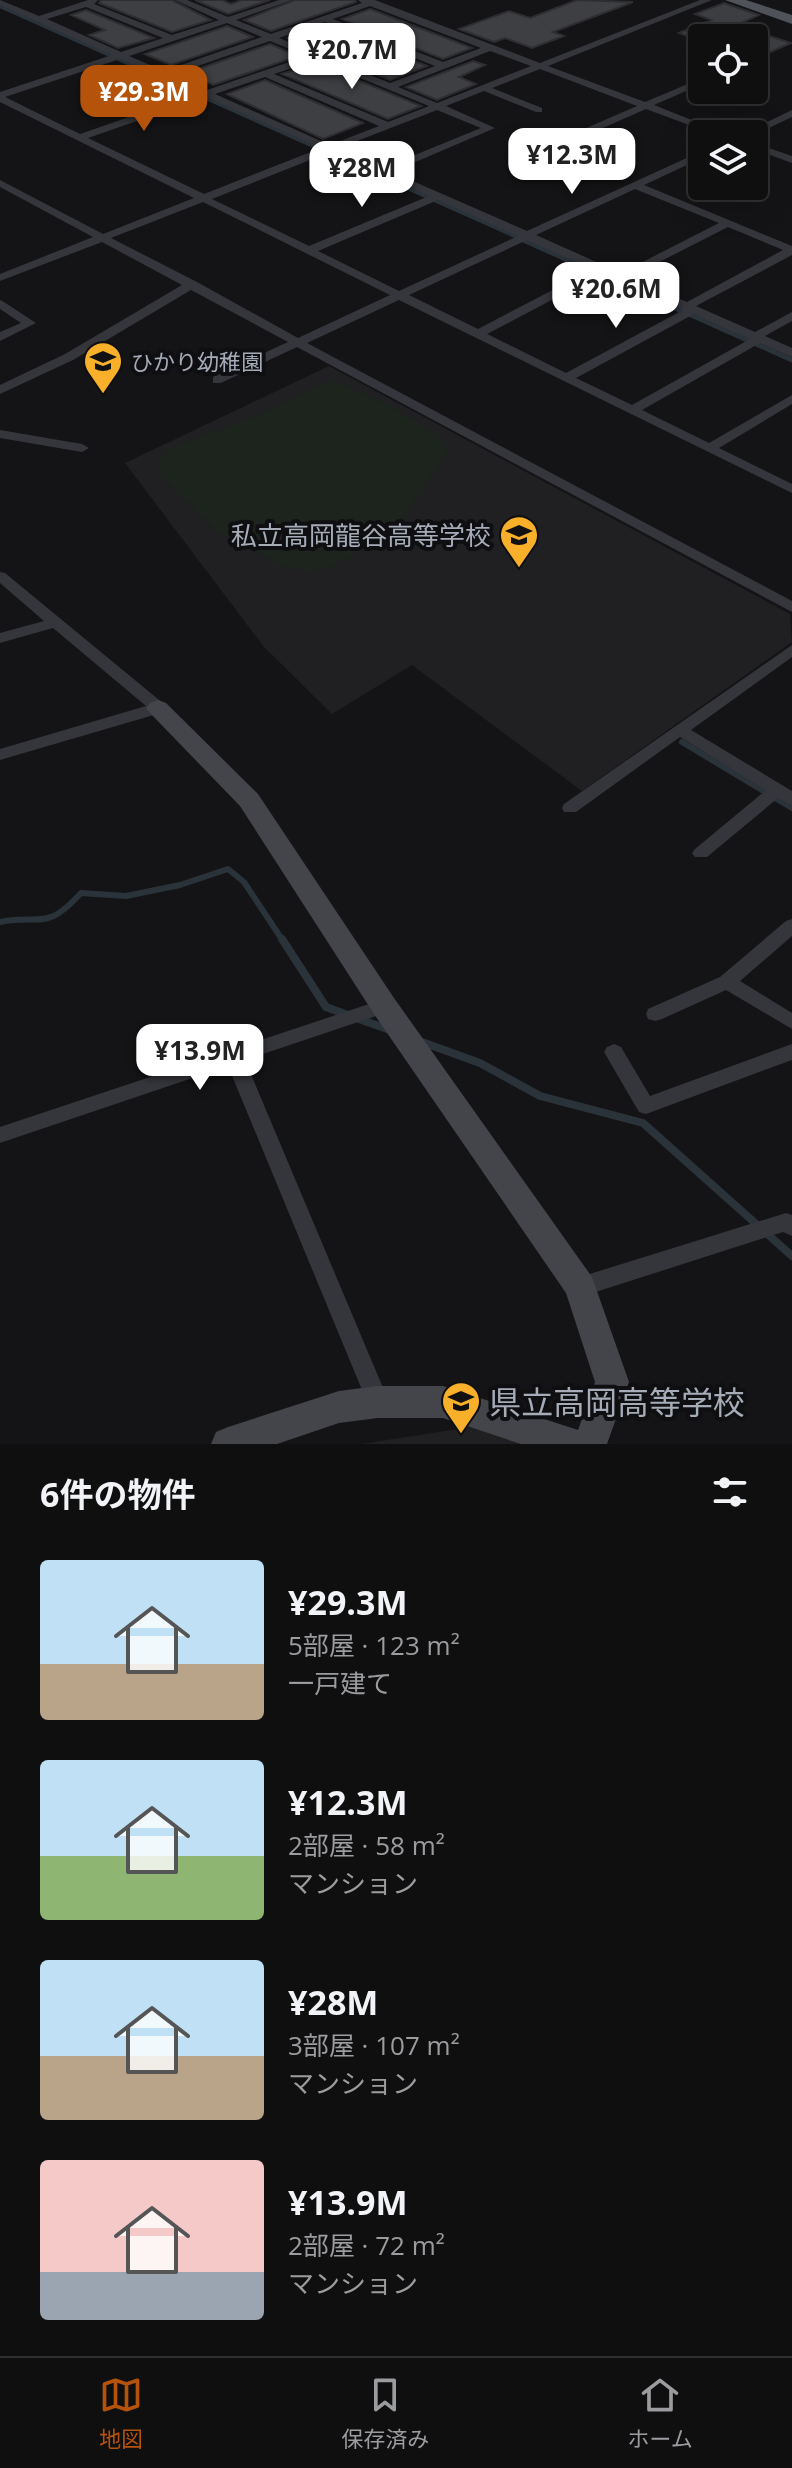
<!DOCTYPE html>
<html lang="ja">
<meta charset="utf-8">
<style>
body{margin:0;font-family:"Open Sans","Noto Sans JP",sans-serif;background:#1d1d1e;color:#f1f3f6;height:100vh;display:flex;flex-direction:column;font-size:30px;white-space:nowrap}
*{box-sizing:border-box;margin:0}
p{font-size:26px;color:#9b9c9f}
.icon{flex:none;width:44px;height:44px;fill:none;stroke:currentColor;stroke-width:2;stroke-linecap:round;stroke-linejoin:round}
.map{position:relative;height:1444px;overflow:hidden}
.panel{display:flex;flex-direction:column;background:#0f0f10;flex:1}
.panel>*{flex:none}
.controls{position:absolute;left:688px;top:24px;display:grid;gap:16px}
.controls a{display:grid;place-items:center;width:80px;height:80px;border-radius:8px;background:#0f0f10;box-shadow:0 8px 32px #0002,0 0 0 2px #2f2f30;font-size:40px}
.price{position:absolute;translate:-50% -68px;padding:0 18px;border-radius:16px;background:#fff;color:#222;font-size:26px;line-height:52px;filter:drop-shadow(0 2px 4px #0008)}
.price::after{content:'';position:absolute;left:50%;top:48px;width:24px;height:18px;margin-left:-12px;background:inherit;clip-path:polygon(0 0,100% 0,50% 100%)}
.price.on{background:#b45309;color:#fff}
ul{padding:0;list-style:none}
li{display:flex;align-items:center;gap:24px;height:200px;padding:0 40px}
li span{display:grid;place-items:center;flex:none;width:224px;height:160px;border-radius:8px;color:#555}
li>.icon{margin-inline-start:auto}
span .icon{width:96px;height:96px;fill:#fffc;stroke-width:1}
li b{font-size:34px}
h2{display:flex;justify-content:space-between;align-items:center;height:96px;padding:0 40px;font-size:34px}
.dock{display:flex;justify-content:space-around;align-items:center;height:112px;border-top:2px solid #2f2f30;background:#0f0f10;font-size:22px;color:#9b9c9f}
.dock a{display:grid;justify-items:center;gap:4px}
.dock .on{color:#b45309}
.map>svg:first-child{display:block}
.built{fill:#202023}
.green{fill:#1c241d}
.lines{fill:none;stroke-linecap:round;stroke-linejoin:round}
.stream-far3{stroke:#2a333a;stroke-width:4}
.stream-far2{stroke:#2a333a;stroke-width:5}
.stream-far1{stroke:#2a333a;stroke-width:6}
.stream{stroke:#2a333a;stroke-width:8}
.building{fill:#3e3f43;stroke:#2e2e32;stroke-width:2}
.street{fill:#35363b;fill-rule:evenodd}
.secondary{fill:#43454b;fill-rule:evenodd}
.primary{fill:#51535a;fill-rule:evenodd}
.labels{text-anchor:middle;dominant-baseline:central;stroke-width:8;stroke-linejoin:round;paint-order:stroke}
.far-poi-label{font-size:22px;fill:#a5abb7;stroke:#0f0f11;text-anchor:start}
.poi-label{font-size:26px;fill:#a5abb7;stroke:#0f0f11;text-anchor:end}
.near-poi-label{font-size:32px;fill:#a5abb7;stroke:#0f0f11;text-anchor:start}
</style>
<div class="map">
<svg width="792" height="1444" viewBox="0 0 792 1444">
<rect width="100%" height="100%" fill="#141416"/>
<path class="built" d="M 329,366 L 790,614 L 792,642 L 582,791 L 412,665 L 332,714 L 264,647 L 125,463 Z
M 478,1426 L 528,1444 L 361,1444 Z"/>
<path class="green" d="M 334,380 C 368,397 427,419 448,450 L 396,526 L 363,550 L 328,568 L 309,572 L 283,566 L 218,531 L 159,473 L 159,460 L 171,448 L 256,416 Z"/>
<g class="lines">
<path class="stream-far3" d="M 0,6 L 526,241"/>
<path class="stream-far2" d="M 521,239 L 792,360"/>
<path class="stream-far1" d="M 682,742 L 792,808
M 0,922 C 43,914 45,932 81,893 L 126,896 L 180,885 L 228,869 L 244,882 L 283,941"/>
<path class="stream" d="M 282,939 L 326,1007 L 348,1015
M 359,1019 L 390,1030
M 419,1041 L 480,1063 L 540,1096 L 643,1123 L 792,1256"/>
</g>
<path class="building" d="M 101,0 L 172,0 L 211,20 L 172,32 L 99,3 Z
M 195,0 L 222,0 L 231,4 L 242,0 L 270,0 L 228,14 Z
M 295,0 L 355,0 L 356,2 L 271,31 L 244,20 Z
M 577,0 L 633,2 L 553,32 L 564,36 L 532,48 L 505,38 L 494,42 L 459,29 L 509,11 L 530,18 Z
M 724,3 L 759,15 L 709,38 L 702,38 L 702,41 L 679,33 L 711,20 L 695,14 Z
M 370,9 L 472,48 L 443,59 L 342,19 Z
M 86,10 L 154,38 L 118,48 L 89,35 L 105,30 L 71,15 Z
M 325,25 L 427,66 L 390,80 L 288,38 Z
M 227,26 L 253,37 L 171,65 L 145,54 Z
M 754,31 L 791,43 L 754,59 Z
M 270,44 L 298,56 L 213,85 L 187,73 Z
M 473,61 L 485,65 L 459,77 L 476,84 L 437,100 L 406,87 Z
M 316,63 L 421,106 L 388,119 L 282,74 Z
M 265,80 L 363,123 L 323,139 L 227,94 Z"/>
<g class="lines">
<path class="street" d="M 0,0 L 39,16 L 88,0 L 98,0 L 94,4 L 172,35 L 219,20 L 175,0 L 187,0 L 228,17 L 279,0 L 292,0 L 236,20 L 271,34 L 362,3 L 358,0 L 375,0 L 540,63 L 700,0 L 712,0 L 548,66 L 645,102 L 702,78 L 702,84 L 654,105 L 727,134 L 713,134 L 646,109 L 555,149 L 547,149 L 547,145 L 637,106 L 540,69 L 492,88 L 542,108 L 542,112 L 536,112 L 484,91 L 446,106 L 495,128 L 392,172 L 527,231 L 702,151 L 702,158 L 644,185 L 792,246 L 792,255 L 696,306 L 755,332 L 792,312 L 792,321 L 765,336 L 792,348 L 792,357 L 760,343 L 642,410 L 709,443 L 792,395 L 792,404 L 719,448 L 792,484 L 792,493 L 399,300 L 307,343 L 792,601 L 792,612 L 297,347 L 221,383 L 213,383 L 213,377 L 288,342 L 191,290 L 73,360 L 0,394 L 0,385 L 65,354 L 182,285 L 102,242 L 0,281 L 0,274 L 93,237 L 0,187 L 0,180 L 103,234 L 194,198 L 0,102 L 0,92 L 112,55 L 0,5 ZM 370,6 L 481,48 L 443,62 L 333,19 ZM 86,7 L 163,38 L 121,52 L 47,19 ZM 325,22 L 435,66 L 390,83 L 279,38 ZM 227,23 L 262,37 L 164,71 L 129,56 ZM 270,41 L 307,56 L 207,90 L 172,75 ZM 490,51 L 531,66 L 437,103 L 398,87 ZM 120,59 L 198,93 L 80,134 L 5,97 ZM 316,60 L 429,106 L 388,122 L 274,74 ZM 265,77 L 379,126 L 330,145 L 215,94 ZM 206,97 L 321,148 L 204,194 L 88,138 ZM 437,110 L 481,128 L 383,168 L 339,148 ZM 330,152 L 429,196 L 309,246 L 212,199 ZM 635,189 L 719,223 L 621,273 L 536,235 ZM 438,200 L 518,236 L 399,291 L 318,251 ZM 203,202 L 390,295 L 298,338 L 197,282 L 111,238 ZM 728,227 L 783,250 L 687,302 L 630,277 ZM 527,240 L 593,269 L 478,329 L 409,295 ZM 603,273 L 683,310 L 566,373 L 487,334 ZM 694,314 L 750,339 L 632,405 L 576,378 Z
M 792,110 L 792,117 L 754,135 L 742,134 Z
M 754,143 L 792,156 L 792,163 L 754,149 Z
M 0,300 L 4,302 L 36,323 L 0,341 L 0,332 L 21,323 L 0,309 Z
M 0,430 L 82,444 L 89,448 L 82,452 L 0,438 Z
M 0,572 L 5,573 L 164,704 L 166,708 L 164,712 L 0,760 L 0,749 L 146,706 L 53,628 L 0,643 L 0,633 L 44,621 L 0,583 Z
M 792,645 L 792,657 L 691,730 L 792,791 L 792,805 L 778,798 L 707,857 L 695,857 L 692,853 L 695,849 L 766,790 L 680,737 L 576,812 L 564,812 L 562,808 L 564,804 Z
M 792,919 L 792,936 L 740,981 L 792,1013 L 792,1029 L 726,990 L 662,1019 L 655,1021 L 648,1019 L 646,1014 L 648,1009 L 720,977 L 786,921 Z
M 384,999 L 391,1001 L 393,1006 L 391,1011 L 245,1060 L 389,1402 L 386,1410 L 378,1413 L 370,1410 L 367,1402 L 228,1066 L 0,1143 L 0,1127 Z
M 614,1044 L 621,1047 L 650,1096 L 792,1044 L 792,1060 L 646,1114 L 639,1112 L 604,1052 L 607,1047 Z
M 786,1213 L 792,1215 L 792,1236 L 783,1232 L 580,1297 L 572,1294 L 569,1287 L 572,1280 L 580,1277 Z"/>
<path class="secondary" d="M 158,700 L 166,703 L 258,794 L 394,998 L 592,1277 L 629,1382 L 607,1444 L 521,1444 L 443,1418 L 378,1418 L 339,1423 L 277,1444 L 211,1444 L 216,1432 L 228,1427 L 339,1391 L 378,1386 L 443,1386 L 578,1430 L 595,1382 L 566,1293 L 374,1014 L 240,806 L 150,713 L 146,708 L 150,703 Z"/>
<path class="primary" d="M 725,0 L 746,0 L 792,15 L 792,24 Z"/>
</g>
<defs>
<g id="school-pin" transform="scale(2)"><path d="M0 17L-7.5 6A9.5 9.5 0 1 1 7.5 6Z" fill="#f8b02a" stroke="#0f0f11"/><path d="M0-5L7-2L0 1L-7-2ZM-4 1L0 2.5L4 1V4Q0 6-4 4Z" fill="#111"/></g>
</defs>
<g fill-rule="evenodd">
<use href="#school-pin" x="103" y="361"/>
<use href="#school-pin" x="519" y="535"/>
<use href="#school-pin" x="461" y="1401"/>
</g>
<g class="labels">
<g class="far-poi-label">
<text x="131" y="361">ひかり幼稚園</text>
</g>
<g class="poi-label">
<text x="491" y="535">私立高岡龍谷高等学校</text>
</g>
<g class="near-poi-label">
<text x="489" y="1401">県立高岡高等学校</text>
</g>
</g>
</svg>
<div class="controls">
<a><svg class="icon" aria-label="locate" viewBox="0 0 24 24"><circle cx="12" cy="12" r="6"/><path d="M12 2v4M12 18v4M2 12h4M18 12h4"/></svg></a>
<a><svg class="icon" aria-label="layers" viewBox="0 0 24 24"><path d="M12 4l9 5-9 5-9-5zM3 14l9 5 9-5"/></svg></a>
</div>
<b class="price" style="left:352px;top:91px">¥20.7M</b>
<b class="price on" style="left:144px;top:133px">¥29.3M</b>
<b class="price" style="left:572px;top:196px">¥12.3M</b>
<b class="price" style="left:362px;top:209px">¥28M</b>
<b class="price" style="left:616px;top:330px">¥20.6M</b>
<b class="price" style="left:200px;top:1092px">¥13.9M</b>
</div>
<section class="panel">
<h2>6件の物件<svg class="icon" aria-label="filters" viewBox="0 0 24 24"><path d="M4 7h16M4 17h16"/><circle cx="9" cy="7" r="2"/><circle cx="15" cy="17" r="2"/></svg></h2>
<ul>
<li><span style="background:linear-gradient(#bfe0f5 65%,#b9a48a 0)"><svg class="icon" aria-label="home" viewBox="0 0 24 24"><path d="M3 11l9-7 9 7M6 9v11h12V9"/></svg></span><div><b>¥29.3M</b><p>5部屋 · 123 m²</p><p>一戸建て</p></div></li>
<li><span style="background:linear-gradient(#bfe0f5 60%,#8fb573 0)"><svg class="icon" aria-label="home" viewBox="0 0 24 24"><path d="M3 11l9-7 9 7M6 9v11h12V9"/></svg></span><div><b>¥12.3M</b><p>2部屋 · 58 m²</p><p>マンション</p></div></li>
<li><span style="background:linear-gradient(#bfe0f5 60%,#b9a48a 0)"><svg class="icon" aria-label="home" viewBox="0 0 24 24"><path d="M3 11l9-7 9 7M6 9v11h12V9"/></svg></span><div><b>¥28M</b><p>3部屋 · 107 m²</p><p>マンション</p></div></li>
<li><span style="background:linear-gradient(#f6c9c9 70%,#9aa5b1 0)"><svg class="icon" aria-label="home" viewBox="0 0 24 24"><path d="M3 11l9-7 9 7M6 9v11h12V9"/></svg></span><div><b>¥13.9M</b><p>2部屋 · 72 m²</p><p>マンション</p></div></li>
</ul>
</section>
<nav class="dock">
<a class="on"><svg class="icon" aria-label="map" viewBox="0 0 24 24"><path d="M3 6l6-2 6 2 6-2v14l-6 2-6-2-6 2zM9 4v14M15 6v14"/></svg>地図</a>
<a><svg class="icon" aria-label="saved" viewBox="0 0 24 24"><path d="M7 4h10v16l-5-4-5 4z"/></svg>保存済み</a>
<a><svg class="icon" aria-label="home" viewBox="0 0 24 24"><path d="M3 11l9-7 9 7M6 9v11h12V9"/></svg>ホーム</a>
</nav>
